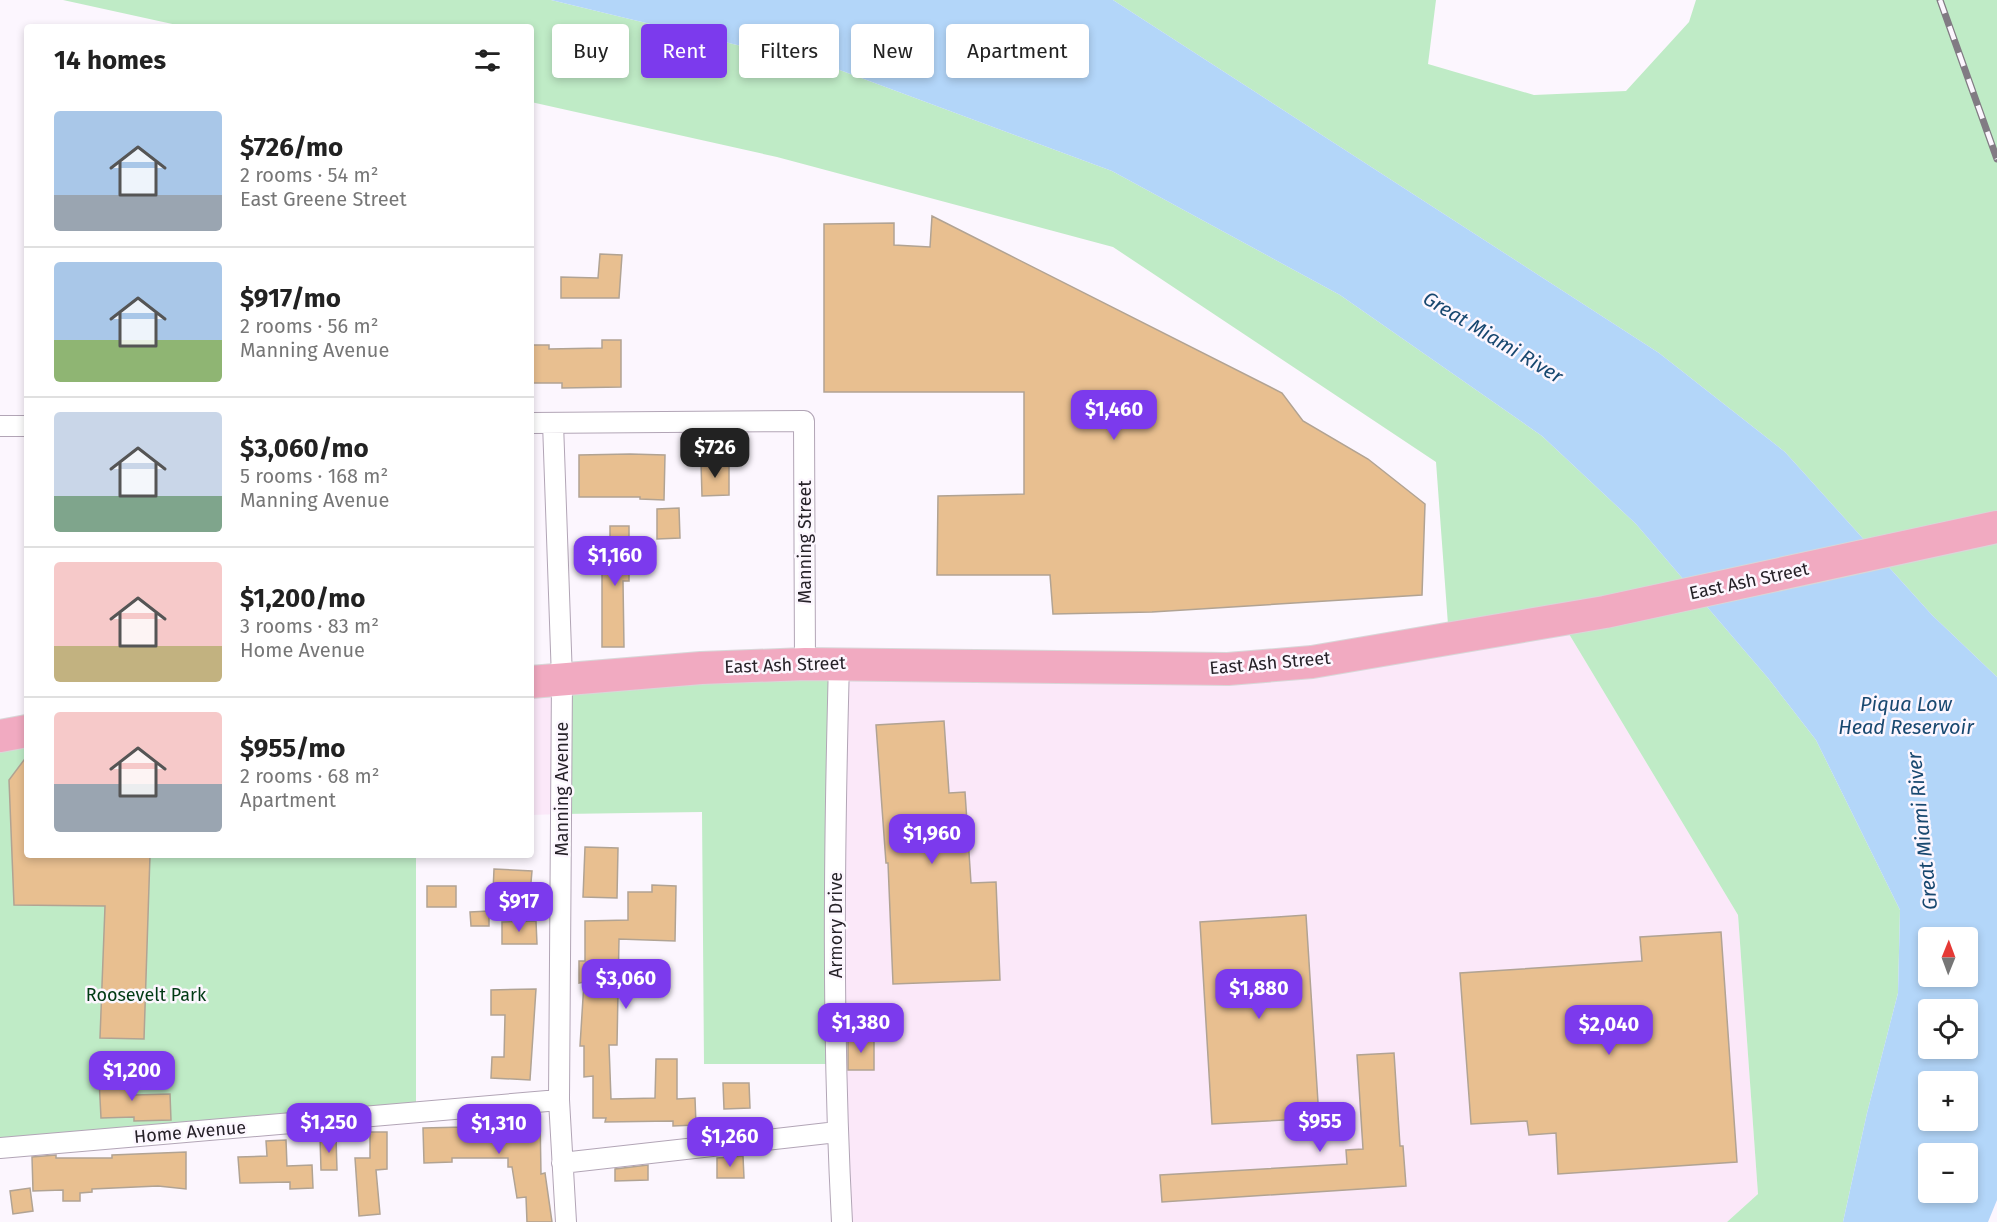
<!DOCTYPE html>
<meta charset="utf-8">
<style>
body{margin:0;font-family:"Fira Sans",sans-serif;background:#f6f6f6;color:#222;height:100vh;display:flex;flex-direction:column;font-size:22px;white-space:nowrap}
*{box-sizing:border-box;margin:0}
p{font-size:20px;color:#767676}
.icon{flex:none;width:33px;height:33px;fill:none;stroke:currentColor;stroke-width:2;stroke-linecap:round;stroke-linejoin:round}
.map{position:relative;flex:1;overflow:hidden}
.sheet{position:absolute;left:24px;top:24px;width:510px;height:834px;display:flex;flex-direction:column;background:#fff;border-radius:6px;box-shadow:0 3px 9px #0003}
.sheet>*{flex:none}
.hud{position:absolute;left:552px;top:24px;width:570px;height:54px;display:flex;gap:12px}
.needle{width:39px;rotate:1deg}
.buttons{position:absolute;left:1918px;top:927px;display:grid;gap:12px}
.buttons a{display:grid;place-items:center;width:60px;height:60px;border-radius:6px;background:#fff;box-shadow:0 3px 9px #0003;font-size:30px}
.price{position:absolute;translate:-50% -51px;padding:0 14px;border-radius:12px;background:#7c3aed;color:#fff;font-size:20px;line-height:39px;filter:drop-shadow(0 2px 3px #0008)}
.price::after{content:'';position:absolute;left:50%;top:36px;width:18px;height:14px;margin-left:-9px;background:inherit;clip-path:polygon(0 0,100% 0,50% 100%)}
.price.active{background:#222;color:#fff}
ul{padding:0;list-style:none}
li{display:flex;align-items:center;gap:18px;height:150px;padding:0 30px}
li+li{border-top:2px solid #e0e0e0}
li span{display:grid;place-items:center;flex:none;width:168px;height:120px;border-radius:6px;color:#555}
li>.icon{margin-inline-start:auto}
span .icon{width:72px;height:72px;fill:#fffc;stroke-width:1}
li b{font-size:26px}
h2{display:flex;justify-content:space-between;align-items:center;height:72px;padding:0 30px;font-size:26px}
.pill{padding:0 21px;border-radius:6px;background:#fff;box-shadow:0 3px 9px #0003;font-size:21px;line-height:54px}
.pill.active{background:#7c3aed;color:#fff}
.map>svg:first-child{display:block}
.commercial{fill:#fbe8f9}
.green{fill:#bfebc6}
.water{fill:#b3d6f9;fill-rule:evenodd}
.building{fill:#e8bf90;stroke:#b1a393;stroke-width:1.5}
.lines{fill:none;stroke-linecap:round;stroke-linejoin:round}
.street-casing{stroke:#b2a5b6;stroke-width:22}
.primary-casing{stroke:#d8d7d8;stroke-width:34}
.street{stroke:#fff;stroke-width:20}
.primary{stroke:#f1aac1;stroke-width:32}
.rail-casing{stroke:#817b83;stroke-width:7}
.rail{stroke:#fcf6fe;stroke-width:4.5;stroke-dasharray:14;stroke-linecap:butt}
.labels{text-anchor:middle;dominant-baseline:central;stroke-width:5;stroke-linejoin:round;paint-order:stroke}
.street-label{font-size:18px;fill:#262128;stroke:#fcf6fe}
.park-label{font-size:18px;fill:#003a14;stroke:#fcf6fe}
.water-label{font-size:20px;font-style:italic;fill:#184870;stroke:#fcf6fe}
</style>
<div class="map">
<svg width="1997" height="1222" viewBox="0 0 1997 1222">
<rect width="100%" height="100%" fill="#fcf6fe"/>
<path class="commercial" d="M 1560,619 L 1738,915 L 1758,1194 L 1727,1222 L 842,1222 L 839,663 L 1122,668 Z
M 562,679 L 562,814 L 531,815 L 531,682 Z"/>
<path class="green" d="M 63,0 L 551,0 L 837,69 L 1112,171 L 1340,295 L 1542,436 L 1636,524 L 1768,678 L 1816,740 L 1900,910 L 1898,993 L 1867,1113 L 1843,1222 L 1727,1222 L 1758,1194 L 1738,915 L 1560,619 L 1449,638 L 1436,462 L 1113,247 L 777,157 L 531,102 L 531,27 L 186,27 Z
M 1113,0 L 1436,0 L 1428,64 L 1534,95 L 1626,91 L 1689,22 L 1696,0 L 1997,0 L 1997,677 L 1932,615 L 1785,452 L 1659,353 Z
M 839,663 L 837,1064 L 704,1064 L 702,812 L 562,814 L 562,679 Z
M 27,731 L 27,855 L 416,855 L 416,1112 L 0,1148 L 0,736 Z"/>
<path class="water" d="M 551,0 L 1113,0 L 1659,353 L 1785,452 L 1932,615 L 1997,677 L 1997,1200 L 1988,1222 L 1843,1222 L 1867,1113 L 1898,993 L 1900,910 L 1816,740 L 1768,678 L 1636,524 L 1542,436 L 1340,295 L 1112,171 L 837,69 ZM 1929,938 L 1968,938 L 1968,976 L 1929,976 ZM 1929,1010 L 1968,1010 L 1968,1048 L 1929,1048 ZM 1929,1082 L 1968,1082 L 1968,1120 L 1929,1120 ZM 1929,1154 L 1968,1154 L 1968,1192 L 1929,1192 Z"/>
<path class="building" d="M 932,216 L 1282,393 L 1303,421 L 1368,459 L 1425,504 L 1422,595 L 1152,612 L 1053,614 L 1050,575 L 937,575 L 938,496 L 1024,494 L 1024,392 L 824,392 L 824,224 L 894,223 L 894,245 L 930,247 Z
M 600,254 L 622,255 L 619,298 L 561,298 L 561,277 L 598,278 Z
M 602,340 L 621,340 L 621,387 L 562,388 L 562,383 L 531,383 L 531,345 L 549,345 L 549,349 L 602,348 Z
M 630,454 L 665,455 L 664,500 L 640,499 L 640,497 L 579,497 L 579,455 Z
M 701,462 L 729,462 L 729,495 L 702,496 Z
M 679,508 L 680,538 L 657,539 L 657,509 Z
M 610,526 L 629,526 L 629,581 L 623,581 L 624,647 L 602,647 L 602,558 L 610,558 Z
M 944,721 L 949,793 L 965,792 L 971,883 L 996,882 L 1000,980 L 893,984 L 888,863 L 886,863 L 876,725 Z
M 27,756 L 27,855 L 150,855 L 144,1039 L 100,1038 L 105,906 L 14,905 L 9,780 Z
M 585,847 L 618,848 L 617,898 L 583,897 Z
M 494,869 L 532,871 L 530,894 L 493,892 Z
M 652,885 L 676,886 L 675,941 L 619,939 L 617,1045 L 609,1045 L 611,1099 L 655,1098 L 656,1059 L 677,1059 L 677,1099 L 695,1098 L 696,1125 L 673,1126 L 673,1121 L 605,1122 L 606,1118 L 593,1118 L 593,1076 L 584,1077 L 584,1046 L 580,1046 L 584,982 L 579,983 L 579,961 L 585,961 L 585,921 L 628,920 L 628,892 L 652,892 Z
M 427,886 L 456,886 L 456,907 L 427,907 Z
M 489,911 L 489,926 L 471,926 L 470,912 Z
M 1306,915 L 1319,1118 L 1212,1124 L 1200,922 Z
M 536,921 L 537,944 L 502,944 L 502,922 Z
M 1721,932 L 1737,1162 L 1558,1174 L 1556,1133 L 1529,1135 L 1527,1121 L 1471,1124 L 1460,973 L 1642,961 L 1640,937 Z
M 536,989 L 530,1080 L 491,1078 L 492,1057 L 504,1057 L 505,1015 L 491,1015 L 491,990 Z
M 848,1037 L 874,1037 L 874,1070 L 848,1070 Z
M 1394,1053 L 1400,1146 L 1403,1146 L 1406,1186 L 1162,1202 L 1160,1175 L 1347,1164 L 1346,1150 L 1363,1149 L 1357,1055 Z
M 133,1078 L 134,1095 L 170,1094 L 171,1120 L 134,1121 L 134,1117 L 101,1118 L 99,1079 Z
M 723,1083 L 749,1083 L 750,1108 L 724,1109 Z
M 515,1116 L 540,1116 L 541,1174 L 545,1173 L 552,1222 L 527,1222 L 526,1197 L 517,1198 L 512,1167 L 508,1167 L 508,1158 L 452,1158 L 452,1162 L 424,1163 L 423,1128 L 465,1127 L 465,1123 L 515,1122 Z
M 370,1132 L 387,1132 L 387,1169 L 376,1170 L 380,1214 L 359,1216 L 355,1158 L 370,1158 Z
M 320,1137 L 336,1137 L 337,1170 L 321,1170 Z
M 286,1140 L 287,1166 L 312,1165 L 313,1188 L 290,1189 L 290,1182 L 240,1183 L 238,1157 L 267,1156 L 266,1141 Z
M 186,1152 L 186,1189 L 158,1186 L 92,1189 L 92,1192 L 80,1193 L 80,1201 L 63,1201 L 63,1190 L 33,1191 L 32,1157 L 56,1155 L 56,1158 L 112,1158 L 112,1155 Z
M 743,1156 L 744,1178 L 717,1178 L 717,1158 Z
M 648,1165 L 648,1180 L 615,1181 L 615,1169 Z
M 30,1188 L 33,1211 L 13,1214 L 10,1191 Z"/>
<g class="lines">
<g class="street-casing">
<path id="street" d="M 531,423 L 804,421 L 805,664
M 553,423 L 562,679 L 559,1100 L 566,1222
M 0,426 L 27,426
M 839,663 C 834,849 832,1036 842,1222
M 0,1148 L 559,1100
M 562,1163 L 837,1132"/>
</g>
<g class="primary-casing">
<path id="primary" d="M 531,682 L 701,668 L 805,664 L 1228,669 L 1312,662 L 1605,612 L 1997,527
M 0,736 L 27,731"/>
</g>
<use href="#street" class="street"/>
<use href="#primary" class="primary"/>
<g class="rail-casing">
<path id="rail" d="M 1940,0 L 1997,159"/>
</g>
<use href="#rail" class="rail"/>
</g>
<g class="labels">
<g class="street-label">
<text transform="translate(805 542) rotate(-90)">Manning Street</text>
<text transform="translate(1749 581) rotate(-12)">East Ash Street</text>
<text transform="translate(1270 663) rotate(-5)">East Ash Street</text>
<text transform="translate(785 665) rotate(-2)">East Ash Street</text>
<text transform="translate(562 789) rotate(-90)">Manning Avenue</text>
<text transform="translate(836 925) rotate(-90)">Armory Drive</text>
<text transform="translate(190 1132) rotate(-5)">Home Avenue</text>
</g>
<g class="park-label">
<text x="146" y="995">Roosevelt Park</text>
</g>
<g class="water-label">
<text transform="translate(1493 337) rotate(31)">Great Miami River</text>
<text x="1906" y="704">Piqua Low<tspan x="1906" dy="23">Head Reservoir</tspan></text>
<text transform="translate(1922 831) rotate(-96)">Great Miami River</text>
</g>
</g>
</svg>
<div class="buttons">
<a><svg class="needle" viewBox="-14 -14 28 28"><path d="M0-13l5 13h-10z" fill="#e53935"/><path d="M0 13l5-13h-10z" fill="#767676"/></svg></a>
<a><svg class="icon" aria-label="locate" viewBox="0 0 24 24"><circle cx="12" cy="12" r="6"/><path d="M12 2v4M12 18v4M2 12h4M18 12h4"/></svg></a>
<a>+</a>
<a>−</a>
</div>
<b class="price" style="left:1114px;top:441px">$1,460</b>
<b class="price active" style="left:715px;top:479px">$726</b>
<b class="price" style="left:615px;top:587px">$1,160</b>
<b class="price" style="left:932px;top:865px">$1,960</b>
<b class="price" style="left:519px;top:933px">$917</b>
<b class="price" style="left:626px;top:1010px">$3,060</b>
<b class="price" style="left:1259px;top:1020px">$1,880</b>
<b class="price" style="left:861px;top:1054px">$1,380</b>
<b class="price" style="left:1609px;top:1056px">$2,040</b>
<b class="price" style="left:132px;top:1102px">$1,200</b>
<b class="price" style="left:1320px;top:1153px">$955</b>
<b class="price" style="left:329px;top:1154px">$1,250</b>
<b class="price" style="left:499px;top:1155px">$1,310</b>
<b class="price" style="left:730px;top:1168px">$1,260</b>
<div class="hud">
<a class="pill">Buy</a>
<a class="pill active">Rent</a>
<a class="pill">Filters</a>
<a class="pill">New</a>
<a class="pill">Apartment</a>
</div>
<section class="sheet">
<h2>14 homes<svg class="icon" aria-label="filters" viewBox="0 0 24 24"><path d="M4 7h16M4 17h16"/><circle cx="9" cy="7" r="2"/><circle cx="15" cy="17" r="2"/></svg></h2>
<ul>
<li><span style="background:linear-gradient(#a9c7e8 70%,#9aa5b1 0)"><svg class="icon" aria-label="home" viewBox="0 0 24 24"><path d="M3 11l9-7 9 7M6 9v11h12V9"/></svg></span><div><b>$726/mo</b><p>2 rooms · 54 m²</p><p>East Greene Street</p></div></li>
<li><span style="background:linear-gradient(#a9c7e8 65%,#8fb573 0)"><svg class="icon" aria-label="home" viewBox="0 0 24 24"><path d="M3 11l9-7 9 7M6 9v11h12V9"/></svg></span><div><b>$917/mo</b><p>2 rooms · 56 m²</p><p>Manning Avenue</p></div></li>
<li><span style="background:linear-gradient(#c9d6e8 70%,#7fa58c 0)"><svg class="icon" aria-label="home" viewBox="0 0 24 24"><path d="M3 11l9-7 9 7M6 9v11h12V9"/></svg></span><div><b>$3,060/mo</b><p>5 rooms · 168 m²</p><p>Manning Avenue</p></div></li>
<li><span style="background:linear-gradient(#f6c9c9 70%,#c2b280 0)"><svg class="icon" aria-label="home" viewBox="0 0 24 24"><path d="M3 11l9-7 9 7M6 9v11h12V9"/></svg></span><div><b>$1,200/mo</b><p>3 rooms · 83 m²</p><p>Home Avenue</p></div></li>
<li><span style="background:linear-gradient(#f6c9c9 60%,#9aa5b1 0)"><svg class="icon" aria-label="home" viewBox="0 0 24 24"><path d="M3 11l9-7 9 7M6 9v11h12V9"/></svg></span><div><b>$955/mo</b><p>2 rooms · 68 m²</p><p>Apartment</p></div></li>
</ul>
</section>
</div>
